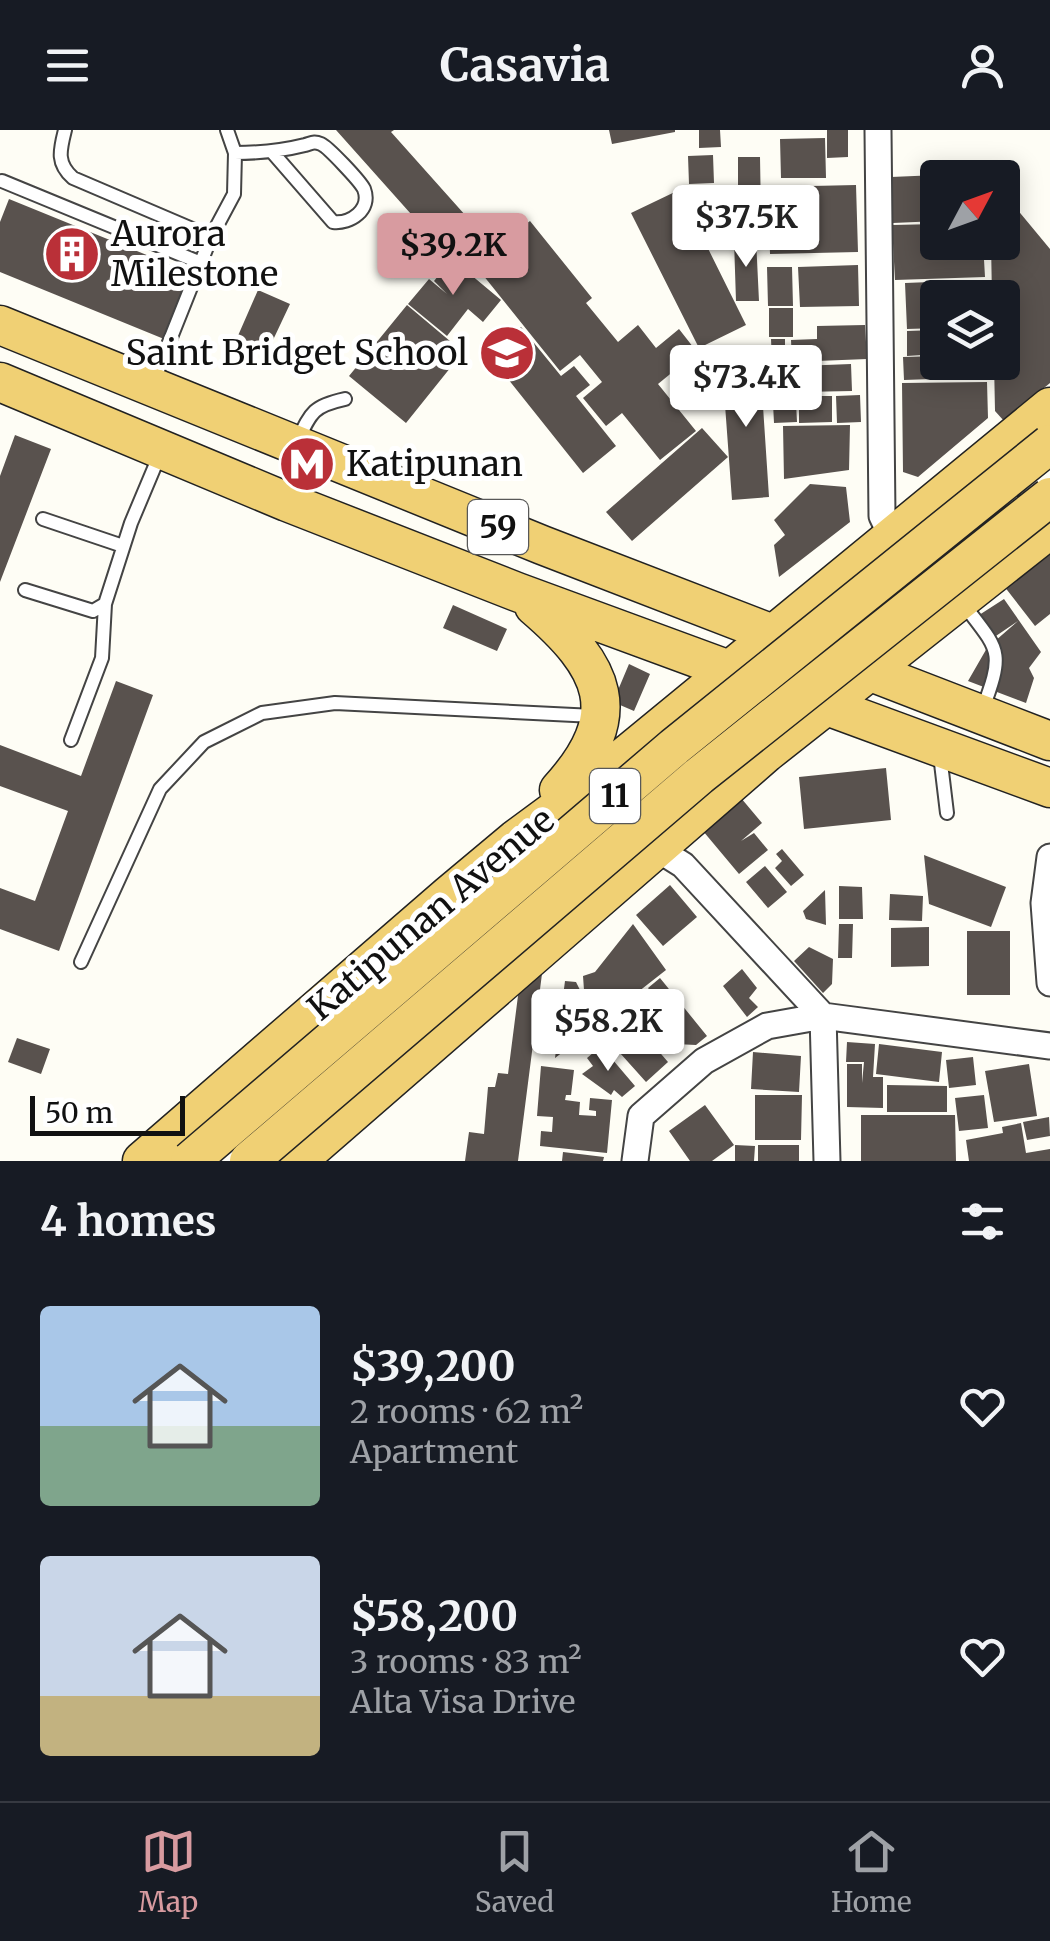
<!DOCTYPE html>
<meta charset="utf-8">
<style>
body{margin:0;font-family:Merriweather,serif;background:#242831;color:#f1f3f6;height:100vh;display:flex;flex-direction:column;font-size:38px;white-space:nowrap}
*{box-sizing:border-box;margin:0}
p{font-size:32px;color:#9ea1a6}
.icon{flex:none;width:55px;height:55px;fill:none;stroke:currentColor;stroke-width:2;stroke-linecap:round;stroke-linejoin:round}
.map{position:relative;height:1031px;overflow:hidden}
.side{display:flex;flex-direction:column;background:#171b24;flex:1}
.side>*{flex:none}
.needle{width:65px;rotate:49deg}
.controls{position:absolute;left:920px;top:30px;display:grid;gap:20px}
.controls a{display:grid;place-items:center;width:100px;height:100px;border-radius:10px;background:#171b24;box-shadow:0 5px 25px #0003;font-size:50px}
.scale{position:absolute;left:30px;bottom:25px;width:155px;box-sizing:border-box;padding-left:10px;border:5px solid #111;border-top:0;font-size:28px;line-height:35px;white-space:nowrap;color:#111;-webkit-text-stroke:8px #fff;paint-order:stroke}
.price{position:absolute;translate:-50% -85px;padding:0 22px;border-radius:10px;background:#fff;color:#222;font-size:32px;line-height:65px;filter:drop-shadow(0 2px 5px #0008)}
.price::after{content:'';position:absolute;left:50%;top:60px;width:30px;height:22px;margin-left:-15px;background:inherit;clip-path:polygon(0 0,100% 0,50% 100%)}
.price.current{background:#d89ba0;color:#111}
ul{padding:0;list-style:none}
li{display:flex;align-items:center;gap:30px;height:250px;padding:0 40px}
li span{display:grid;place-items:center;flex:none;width:280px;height:200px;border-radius:10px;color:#555}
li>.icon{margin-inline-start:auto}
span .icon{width:120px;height:120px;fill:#fffc;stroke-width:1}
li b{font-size:42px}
h2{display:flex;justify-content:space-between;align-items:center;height:120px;padding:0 40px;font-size:42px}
header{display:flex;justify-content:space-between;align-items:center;height:130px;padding:0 40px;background:#171b24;font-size:45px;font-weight:700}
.menu{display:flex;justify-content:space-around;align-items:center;height:140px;border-top:2px solid #363941;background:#171b24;font-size:28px;color:#9ea1a6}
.menu a{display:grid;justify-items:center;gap:5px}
.menu .current{color:#d89ba0}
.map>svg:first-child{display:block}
.building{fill:#59524e}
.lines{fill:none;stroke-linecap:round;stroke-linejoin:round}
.service-casing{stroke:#444;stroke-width:16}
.minor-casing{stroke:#444;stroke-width:29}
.primary-casing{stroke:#222;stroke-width:41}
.service{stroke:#fff;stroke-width:12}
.minor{stroke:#fff;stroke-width:25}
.primary{stroke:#f0d074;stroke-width:38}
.primary-bridge-casing{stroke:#222;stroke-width:41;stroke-linecap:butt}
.primary-bridge{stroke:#f0d074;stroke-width:38}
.labels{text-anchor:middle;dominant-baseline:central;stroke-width:10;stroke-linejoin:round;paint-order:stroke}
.shield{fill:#fff;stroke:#585858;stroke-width:2.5}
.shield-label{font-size:32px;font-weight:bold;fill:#111}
.poi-label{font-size:35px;fill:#111;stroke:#fff;text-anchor:start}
.street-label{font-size:35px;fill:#111;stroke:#fff}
</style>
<header><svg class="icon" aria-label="menu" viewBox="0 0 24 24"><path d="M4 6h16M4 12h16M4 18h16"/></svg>Casavia<svg class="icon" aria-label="person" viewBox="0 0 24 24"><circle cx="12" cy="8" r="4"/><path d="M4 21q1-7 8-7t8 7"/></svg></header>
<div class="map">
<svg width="1050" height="1031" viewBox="0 0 1050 1031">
<rect width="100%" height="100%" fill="#fefdf5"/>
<path class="building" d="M 336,0 L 394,0 L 391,2 L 474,95 L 444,121 Z
M 609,0 L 675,0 L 675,2 L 612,14 Z
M 699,0 L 720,0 L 721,17 L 699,18 Z
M 827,0 L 848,0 L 848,27 L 827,28 Z
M 825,8 L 826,48 L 781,48 L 780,9 Z
M 713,25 L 714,53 L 689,54 L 688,26 Z
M 738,27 L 760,27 L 761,85 L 738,85 Z
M 938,45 L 938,91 L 893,93 L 891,47 Z
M 856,55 L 858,122 L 770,124 L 768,57 Z
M 679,60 L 746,195 L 699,218 L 631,83 Z
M 1002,61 L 1050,119 L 1050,253 L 1004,291 L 995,281 L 994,232 L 1002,232 L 1002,168 L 992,168 L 991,112 L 1002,112 Z
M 9,69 L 191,143 L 164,209 L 0,142 L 0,92 Z
M 530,91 L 592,168 L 586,173 L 618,212 L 638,195 L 656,218 L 679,199 L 697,222 L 658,254 L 696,301 L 660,330 L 622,283 L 606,296 L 583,268 L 602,252 L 580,225 L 560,241 L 475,135 Z
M 938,94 L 938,112 L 983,112 L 985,147 L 895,150 L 892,95 Z
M 756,109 L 759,171 L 736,171 L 734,110 Z
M 452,129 L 501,170 L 483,192 L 468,179 L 447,206 L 408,174 L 429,149 L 447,164 L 434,151 Z
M 858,135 L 859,176 L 800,177 L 798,137 Z
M 767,137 L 792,137 L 793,176 L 768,176 Z
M 982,150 L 982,168 L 938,168 L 938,198 L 907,199 L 905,153 Z
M 258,160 L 290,174 L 265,227 L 237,208 Z
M 407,175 L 463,222 L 406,293 L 349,246 Z
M 769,178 L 793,178 L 793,207 L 769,207 Z
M 865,195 L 867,229 L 792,232 L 791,210 L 817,209 L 817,196 Z
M 521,197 L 561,246 L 574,236 L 590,255 L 576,266 L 616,316 L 583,343 L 488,224 Z
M 938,200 L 938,224 L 907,226 L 907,201 Z
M 771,209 L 785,209 L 785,232 L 772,232 Z
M 938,226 L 938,232 L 987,232 L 987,247 L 904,250 L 903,227 Z
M 760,231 L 769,367 L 732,370 L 722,234 Z
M 794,233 L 797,292 L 774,293 L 771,234 Z
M 851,234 L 852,261 L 801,262 L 800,236 Z
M 987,252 L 988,288 L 918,347 L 903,342 L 902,253 Z
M 860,265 L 861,292 L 837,293 L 836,266 Z
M 799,266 L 832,266 L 832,292 L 799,293 Z
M 850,295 L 849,340 L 784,349 L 783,296 Z
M 702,298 L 728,327 L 632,411 L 606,382 Z
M 15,305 L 51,319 L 0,452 L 0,346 Z
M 810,354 L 846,357 L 850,392 L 779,447 L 774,415 L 785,405 L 774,390 Z
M 1050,419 L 1050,484 L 1035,496 L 1004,456 Z
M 1004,469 L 1041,522 L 1029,538 L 1034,548 L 1026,573 L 968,551 L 987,518 L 1018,491 L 990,510 L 976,487 Z
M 453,475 L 507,499 L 497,521 L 443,498 Z
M 629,534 L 650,544 L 634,581 L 613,572 Z
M 116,551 L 153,565 L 59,821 L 0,799 L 0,758 L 35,771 L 68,681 L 0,656 L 0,615 L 81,646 Z
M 886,638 L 891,690 L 804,699 L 799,647 Z
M 741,668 L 762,693 L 741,711 L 754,703 L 768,720 L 739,744 L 703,701 Z
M 782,719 L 804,745 L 791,756 L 775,738 L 782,731 L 776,724 Z
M 924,725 L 1006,757 L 991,797 L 929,774 Z
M 765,736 L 787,762 L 768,778 L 746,752 Z
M 670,755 L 697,787 L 663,816 L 636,785 Z
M 839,756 L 862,757 L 863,789 L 839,789 Z
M 825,760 L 826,795 L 806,789 L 803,781 Z
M 890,764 L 923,766 L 922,791 L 889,790 Z
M 633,794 L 666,840 L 601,891 L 584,860 L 583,846 L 595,842 Z
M 839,794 L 853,794 L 852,828 L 838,828 Z
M 929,797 L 929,836 L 891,837 L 891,798 Z
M 967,801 L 1010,801 L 1010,865 L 967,865 Z
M 809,817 L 833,829 L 832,854 L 823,863 L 794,831 Z
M 543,836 L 518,1031 L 465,1031 L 469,1002 L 484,1004 L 488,957 L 495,957 L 498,943 L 508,944 L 519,858 Z
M 742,839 L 757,858 L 749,868 L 758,877 L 747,887 L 723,856 Z
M 660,848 L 707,906 L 696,915 L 675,914 L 665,924 L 623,880 L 643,862 L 649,869 L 654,866 L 648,858 Z
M 565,851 L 576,852 L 583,866 L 578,911 L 584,906 L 589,913 L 576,912 L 555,928 Z
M 643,903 L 668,932 L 646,952 L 620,923 Z
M 17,908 L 50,919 L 41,944 L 8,932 Z
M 847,912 L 875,914 L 873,947 L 883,947 L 883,978 L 847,977 L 847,934 L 862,934 L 862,953 L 864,932 L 846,932 Z
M 879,914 L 942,922 L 939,952 L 876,944 Z
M 601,916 L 635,956 L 622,967 L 614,960 L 611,965 L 582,944 L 593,936 L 587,928 Z
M 753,922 L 801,926 L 799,962 L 751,959 Z
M 973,927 L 976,955 L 949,958 L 946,930 Z
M 1029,934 L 1037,986 L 994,992 L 985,941 Z
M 541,936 L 574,940 L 571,965 L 566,965 L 565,970 L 580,972 L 579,985 L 596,986 L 596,981 L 589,980 L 590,968 L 612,970 L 607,1023 L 540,1016 L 541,1001 L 552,1002 L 553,987 L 537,986 Z
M 887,955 L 947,956 L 947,982 L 887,982 Z
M 755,965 L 802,965 L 801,1010 L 755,1010 Z
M 984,965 L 988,998 L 959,1001 L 955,968 Z
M 705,975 L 734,1015 L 712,1031 L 690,1031 L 669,1001 Z
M 861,985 L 955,985 L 956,1031 L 861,1031 Z
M 1049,987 L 1050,1006 L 1027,1010 L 1023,992 Z
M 1021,993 L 1026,1023 L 1050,1019 L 1050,1031 L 969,1031 L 966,1010 L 1003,1003 L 1002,997 Z
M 735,1015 L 755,1016 L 754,1031 L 735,1031 Z
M 758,1015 L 799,1015 L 799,1031 L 758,1031 Z
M 563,1022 L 604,1027 L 603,1031 L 562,1031 Z"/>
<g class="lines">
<g class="service-casing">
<path id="service" d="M 65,0 C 60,20 56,33 73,48 L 211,107
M 235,23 C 260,23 281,21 305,15 C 312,13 314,11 321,14 C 328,17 360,51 364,59 C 372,80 350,94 333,92 L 273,23
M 2,51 L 201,133
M 152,255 L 211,107 L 234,64 L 235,23 L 227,0
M 297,312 C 311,282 313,276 345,269
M 43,389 L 123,416
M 25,460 L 93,481 L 105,474
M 961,471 C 1000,522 1005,519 982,581
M 71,610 L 102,528 L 105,474 L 131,393 L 160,324
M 940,625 L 947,683
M 81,832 L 160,659 L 204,612 L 262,583 L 335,573 L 594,586"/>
</g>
<g class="minor-casing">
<path id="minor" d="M 878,0 L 882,386 L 892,407
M 656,718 L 683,735 L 823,886 L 827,1031
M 1050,727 L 1044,773 L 1050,853
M 635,1031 L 641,986 L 704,931 L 767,896 L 823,886 L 1050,916"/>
</g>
<g class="primary-casing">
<path id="primary" d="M 0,195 L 542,415 L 1050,611
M 0,252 L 287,372 L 517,462 L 1050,658
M 534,476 C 605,537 628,584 559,660
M 142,1031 L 449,765 L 516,709 L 596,650 L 1050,277
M 297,1031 L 766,623 L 1050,399"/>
</g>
<use href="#service" class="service"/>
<use href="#minor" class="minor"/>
<use href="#primary" class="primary"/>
<g class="primary-bridge-casing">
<path id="primary-bridge" d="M 190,1031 L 674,617 L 1050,314
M 249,1031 L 699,646 L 1050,367"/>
</g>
<use href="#primary-bridge" class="primary-bridge"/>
</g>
<defs>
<g id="building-disc" transform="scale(2.875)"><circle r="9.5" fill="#ba3038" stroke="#fff"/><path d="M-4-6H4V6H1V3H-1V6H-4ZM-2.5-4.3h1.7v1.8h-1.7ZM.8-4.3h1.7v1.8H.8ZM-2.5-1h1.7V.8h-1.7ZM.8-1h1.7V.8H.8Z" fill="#fff"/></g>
<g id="school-disc" transform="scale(2.875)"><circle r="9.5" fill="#ba3038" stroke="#fff"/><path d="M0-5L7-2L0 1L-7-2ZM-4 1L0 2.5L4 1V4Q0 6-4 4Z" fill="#fff"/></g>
<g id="metro-disc" transform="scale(2.875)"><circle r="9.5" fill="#ba3038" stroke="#fff"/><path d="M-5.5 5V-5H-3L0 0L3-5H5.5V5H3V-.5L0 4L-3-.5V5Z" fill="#fff"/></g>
</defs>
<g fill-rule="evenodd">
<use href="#building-disc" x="72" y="124"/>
<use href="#school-disc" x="507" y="223"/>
<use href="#metro-disc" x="307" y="334"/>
</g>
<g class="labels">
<g class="shield">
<rect x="468" y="370" width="60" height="54" rx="8"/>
<rect x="590" y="639" width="50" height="54" rx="8"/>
</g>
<g class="shield-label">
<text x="498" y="397">59</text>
<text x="615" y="666">11</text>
</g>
<g class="poi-label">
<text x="111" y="104">Aurora<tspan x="111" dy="40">Milestone</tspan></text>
<text x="468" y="223" text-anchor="end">Saint Bridget School</text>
<text x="346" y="334">Katipunan</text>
</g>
<g class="street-label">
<text transform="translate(431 784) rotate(-40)">Katipunan Avenue</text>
</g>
</g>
</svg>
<div class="controls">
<a><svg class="needle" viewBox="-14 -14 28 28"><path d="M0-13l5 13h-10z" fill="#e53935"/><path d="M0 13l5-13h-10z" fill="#9ea1a6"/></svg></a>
<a><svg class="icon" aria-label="layers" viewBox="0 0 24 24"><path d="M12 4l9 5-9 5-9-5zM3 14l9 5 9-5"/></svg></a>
</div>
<div class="scale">50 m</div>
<b class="price" style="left:746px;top:140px">$37.5K</b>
<b class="price current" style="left:453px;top:168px">$39.2K</b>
<b class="price" style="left:746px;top:300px">$73.4K</b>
<b class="price" style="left:608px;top:944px">$58.2K</b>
</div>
<section class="side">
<h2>4 homes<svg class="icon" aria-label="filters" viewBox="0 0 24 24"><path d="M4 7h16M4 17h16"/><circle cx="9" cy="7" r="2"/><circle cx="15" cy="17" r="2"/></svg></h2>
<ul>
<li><span style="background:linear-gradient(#a9c7e8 60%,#7fa58c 0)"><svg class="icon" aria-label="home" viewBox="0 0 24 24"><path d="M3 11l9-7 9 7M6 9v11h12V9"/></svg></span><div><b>$39,200</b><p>2 rooms · 62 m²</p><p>Apartment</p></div><svg class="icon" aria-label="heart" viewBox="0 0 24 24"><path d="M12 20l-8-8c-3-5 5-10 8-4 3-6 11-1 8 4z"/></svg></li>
<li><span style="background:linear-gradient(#c9d6e8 70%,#c2b280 0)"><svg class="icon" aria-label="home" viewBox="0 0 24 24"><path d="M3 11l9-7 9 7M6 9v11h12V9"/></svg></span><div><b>$58,200</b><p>3 rooms · 83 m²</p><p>Alta Visa Drive</p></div><svg class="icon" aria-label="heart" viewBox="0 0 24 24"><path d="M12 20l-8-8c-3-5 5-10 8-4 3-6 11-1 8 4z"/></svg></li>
</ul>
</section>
<nav class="menu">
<a class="current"><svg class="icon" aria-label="map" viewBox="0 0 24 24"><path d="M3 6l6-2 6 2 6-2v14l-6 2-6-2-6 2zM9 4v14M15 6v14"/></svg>Map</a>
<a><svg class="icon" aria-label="saved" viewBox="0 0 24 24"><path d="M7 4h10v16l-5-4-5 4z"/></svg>Saved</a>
<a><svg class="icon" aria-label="home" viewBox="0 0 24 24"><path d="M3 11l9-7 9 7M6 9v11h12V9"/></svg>Home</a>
</nav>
